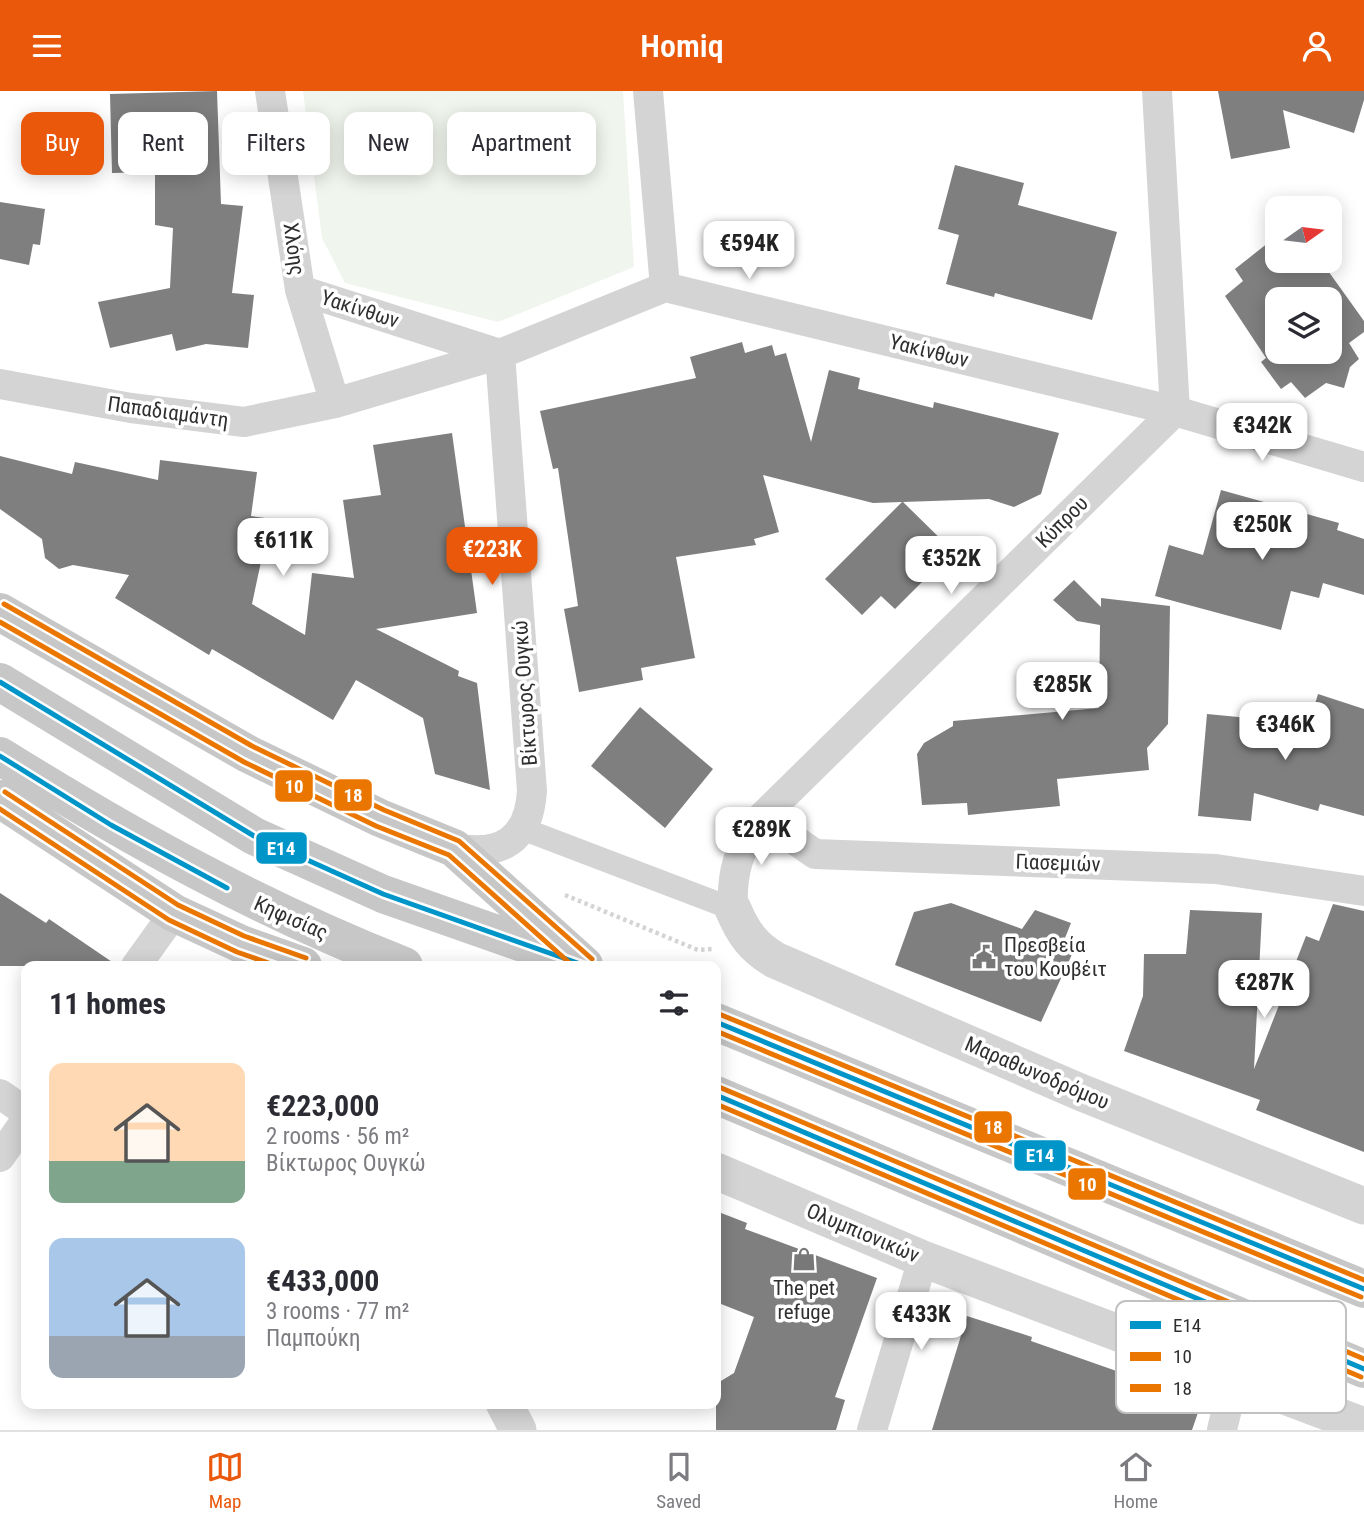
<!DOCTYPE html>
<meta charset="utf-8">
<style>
body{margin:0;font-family:"Roboto Condensed",sans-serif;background:#f7f7f7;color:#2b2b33;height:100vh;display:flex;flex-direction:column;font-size:26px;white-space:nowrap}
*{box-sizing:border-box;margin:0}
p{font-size:23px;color:#7c7c81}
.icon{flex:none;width:38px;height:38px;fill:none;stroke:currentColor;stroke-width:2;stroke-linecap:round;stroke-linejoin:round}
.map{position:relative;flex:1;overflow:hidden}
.drawer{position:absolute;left:21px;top:870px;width:700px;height:448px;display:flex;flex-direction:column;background:#fff;border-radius:14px;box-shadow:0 4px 18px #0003}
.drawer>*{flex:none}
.guide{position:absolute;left:21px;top:21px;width:700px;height:63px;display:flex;gap:14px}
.needle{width:46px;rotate:76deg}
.fabs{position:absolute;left:1265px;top:105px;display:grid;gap:14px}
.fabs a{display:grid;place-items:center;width:77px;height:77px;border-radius:14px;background:#fff;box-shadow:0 4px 18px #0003;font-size:35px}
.price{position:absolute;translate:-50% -60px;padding:0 16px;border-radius:14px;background:#fff;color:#222;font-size:23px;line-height:46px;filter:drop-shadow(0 2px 4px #0008)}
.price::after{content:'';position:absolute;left:50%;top:42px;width:21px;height:16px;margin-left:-10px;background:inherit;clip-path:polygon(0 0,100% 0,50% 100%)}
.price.active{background:#ea580c;color:#fff}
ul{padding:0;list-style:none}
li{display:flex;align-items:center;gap:21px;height:175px;padding:0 28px}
li span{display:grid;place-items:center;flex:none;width:196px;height:140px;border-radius:14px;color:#555}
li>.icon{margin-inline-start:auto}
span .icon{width:84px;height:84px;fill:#fffc;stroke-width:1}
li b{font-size:30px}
h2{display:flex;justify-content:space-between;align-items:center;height:84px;padding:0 28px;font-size:30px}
.pill{padding:0 24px;border-radius:14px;background:#fff;box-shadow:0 4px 18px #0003;font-size:24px;line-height:63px}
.pill.active{background:#ea580c;color:#fff}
header{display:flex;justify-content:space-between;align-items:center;height:91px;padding:0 28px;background:#ea580c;color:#fff;font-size:32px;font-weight:600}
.menu{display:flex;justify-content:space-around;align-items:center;height:98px;border-top:2px solid #e1e1e2;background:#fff;font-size:19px;color:#7c7c81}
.menu a{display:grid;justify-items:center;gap:4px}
.menu .active{color:#ea580c}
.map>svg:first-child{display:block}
.green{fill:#f0f5ed}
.building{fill:#7f7f7f;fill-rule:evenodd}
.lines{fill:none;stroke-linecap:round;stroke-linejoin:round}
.path{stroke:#d4d4d4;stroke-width:4.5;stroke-dasharray:3.5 3.5;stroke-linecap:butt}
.pedestrian{stroke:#d4d4d4;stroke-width:23}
.minor{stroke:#d4d4d4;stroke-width:30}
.tertiary{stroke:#d4d4d4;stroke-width:37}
.primary{stroke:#c7c7c7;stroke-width:38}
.bus-1-casing{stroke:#fff;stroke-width:10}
.bus-2-casing{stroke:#fff;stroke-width:10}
.bus-3-casing{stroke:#fff;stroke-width:10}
.bus-1{stroke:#0095c8;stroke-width:5}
.bus-2{stroke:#ea7600;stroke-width:5}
.bus-3{stroke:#ea7600;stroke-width:5}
.labels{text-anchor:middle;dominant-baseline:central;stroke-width:7;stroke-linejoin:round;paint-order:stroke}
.street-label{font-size:21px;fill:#2f2f2f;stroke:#fff}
.poi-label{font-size:21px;fill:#2f2f2f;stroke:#fff;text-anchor:start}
.key{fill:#fff;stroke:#c1c1c1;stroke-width:2}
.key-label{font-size:19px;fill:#2f2f2f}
.line-badge{stroke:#fff;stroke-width:2.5}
.badge-label{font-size:19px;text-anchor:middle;font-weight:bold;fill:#fff}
</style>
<header><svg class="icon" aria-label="menu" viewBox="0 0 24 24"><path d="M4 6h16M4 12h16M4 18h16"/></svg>Homiq<svg class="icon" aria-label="person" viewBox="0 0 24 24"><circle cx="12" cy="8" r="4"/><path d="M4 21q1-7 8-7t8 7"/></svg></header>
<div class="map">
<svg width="1364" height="1339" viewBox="0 0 1364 1339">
<rect width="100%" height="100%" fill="#fff"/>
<path class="green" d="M 303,0 L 623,0 L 634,176 L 498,231 L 345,192 L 322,147 Z"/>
<path class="building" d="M 217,0 L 221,113 L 243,115 L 232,202 L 254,204 L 248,257 L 206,253 L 176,260 L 172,243 L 110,257 L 98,211 L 170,197 L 173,137 L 155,134 L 155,81 L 112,82 L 110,3 Z
M 1218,0 L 1364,0 L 1364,9 L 1354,42 L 1283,19 L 1290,57 L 1231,68 Z
M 955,74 L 1024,92 L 1018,114 L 1117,141 L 1092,229 L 995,202 L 994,206 L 946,193 L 959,144 L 938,138 Z
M 0,111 L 45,118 L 40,154 L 33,153 L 29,174 L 0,168 Z
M 1278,144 L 1278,170 L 1321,170 L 1364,230 L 1364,241 L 1349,252 L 1359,268 L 1350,276 L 1344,297 L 1326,292 L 1305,307 L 1291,291 L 1281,298 L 1261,271 L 1266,267 L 1225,205 L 1243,190 L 1235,178 ZM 1278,208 L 1330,208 L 1330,261 L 1278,261 Z
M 742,251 L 745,262 L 772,254 L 775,265 L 786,262 L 811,351 L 829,279 L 860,287 L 858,298 L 933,317 L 934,311 L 1059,342 L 1041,403 L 1014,416 L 989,408 L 903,411 L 953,460 L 895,518 L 881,505 L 862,524 L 825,488 L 902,411 L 873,412 L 763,384 L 779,441 L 754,448 L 756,454 L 676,466 L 695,567 L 641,577 L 643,589 L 579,601 L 564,518 L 578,515 L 558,377 L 553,378 L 540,320 L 696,287 L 690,266 Z
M 452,342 L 477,522 L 376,538 L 459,580 L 458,585 L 477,592 L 490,699 L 435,683 L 423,627 L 356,589 L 333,629 L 212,558 L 209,564 L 115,507 L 129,484 L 73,474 L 59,478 L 45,467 L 42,448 L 0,418 L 0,365 L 72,383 L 75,371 L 158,389 L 160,369 L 257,381 L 251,425 L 265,427 L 261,451 L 265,452 L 252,513 L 305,544 L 312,482 L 354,487 L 343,409 L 381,404 L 373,354 Z
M 1221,399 L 1339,432 L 1337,439 L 1364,448 L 1364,504 L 1323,492 L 1319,507 L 1291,500 L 1281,539 L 1155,505 L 1169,454 L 1203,464 Z
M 1074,489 L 1101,516 L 1101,507 L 1170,515 L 1168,633 L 1147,657 L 1149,679 L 1057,688 L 1060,715 L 968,724 L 967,712 L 922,714 L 917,663 L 924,652 L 953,635 L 953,630 L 1099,617 L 1100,534 L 1077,530 L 1053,509 Z
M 1318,603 L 1364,618 L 1364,725 L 1320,713 L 1318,720 L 1254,702 L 1251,730 L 1198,725 L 1207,623 L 1309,633 Z
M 640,616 L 713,678 L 665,737 L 591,675 Z
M 0,802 L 46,832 L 49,828 L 118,875 L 0,875 Z
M 951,812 L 1022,838 L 1035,819 L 1071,832 L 1063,852 L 1074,859 L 1041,931 L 895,874 L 914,821 Z
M 1333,813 L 1364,820 L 1364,1061 L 1256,1019 L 1260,1009 L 1124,960 L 1143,905 L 1144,863 L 1186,863 L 1190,819 L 1262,822 L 1254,978 L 1306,845 L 1319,850 Z
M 716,1120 L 747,1132 L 745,1138 L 877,1187 L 835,1306 L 845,1309 L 836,1339 L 716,1339 L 716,1293 L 734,1282 L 754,1226 L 716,1211 Z
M 967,1225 L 1032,1246 L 1031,1250 L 1202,1310 L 1192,1339 L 932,1339 Z"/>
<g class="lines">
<path class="path" d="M 565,804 L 698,859 L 713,858"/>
<path class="pedestrian" d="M 523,738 L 733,818"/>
<path class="minor" d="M 270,0 L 300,199 L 335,312
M 648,0 L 665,196
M 300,199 L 500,263 L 532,700 C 529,749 501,766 454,757
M 0,293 L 131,317 L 244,331 L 335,312 L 500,263 L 665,196 L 1175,320 L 1364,376
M 762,726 L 815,763 L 1216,778 L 1364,800
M 733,818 C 731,781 739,756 762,726 L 1175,320 L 1157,0
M 136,875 L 174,822
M 0,1003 L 26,1021
M 0,1066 L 26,1029
M 872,1339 L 923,1168
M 1222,1339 L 1234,1288"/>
<path class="tertiary" d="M 733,818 C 743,842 753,856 775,869 L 1080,1001 L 1364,1115
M 716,1080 L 923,1168 L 1364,1335
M 504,1312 L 518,1339"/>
<path class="primary" d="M 0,521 L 248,663 L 380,727 L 454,757 L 584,874
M 0,591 L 254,745 L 383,803 L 565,867
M 0,665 C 133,748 258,817 404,875
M 0,708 L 174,822 L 241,853 L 303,875
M 716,931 L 1364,1198
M 716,1004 L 1364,1278"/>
<g class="bus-1-casing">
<path id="bus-1" d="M 0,591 L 254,745 L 383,803 L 586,875
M 0,665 L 111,734 L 227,797
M 716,931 L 1364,1198
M 716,1004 L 1364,1278"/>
</g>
<g class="bus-2-casing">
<path id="bus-2" d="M 0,531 L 244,671 L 376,735 L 449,764 L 573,875
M 0,718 L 169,829 L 237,861 L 277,875
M 716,940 L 1361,1206
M 716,1013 L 1361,1286"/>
</g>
<g class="bus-3-casing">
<path id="bus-3" d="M 4,513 L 252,655 L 384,719 L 459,750 L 592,868
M 5,701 L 178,814 L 244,845 L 306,867
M 719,923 L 1364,1189
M 719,996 L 1364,1268"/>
</g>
<use href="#bus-1" class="bus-1"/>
<use href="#bus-2" class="bus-2"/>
<use href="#bus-3" class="bus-3"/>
</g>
<defs>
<g id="civic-bare" transform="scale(1.89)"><path d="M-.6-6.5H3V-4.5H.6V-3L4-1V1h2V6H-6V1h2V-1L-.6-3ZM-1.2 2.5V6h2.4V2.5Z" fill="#787878" stroke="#fff" stroke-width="2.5" paint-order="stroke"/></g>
<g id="shop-bare" transform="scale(1.89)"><path d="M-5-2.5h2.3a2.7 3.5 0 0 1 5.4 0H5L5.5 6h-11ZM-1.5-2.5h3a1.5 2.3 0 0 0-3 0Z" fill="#787878" stroke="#fff" stroke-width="2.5" paint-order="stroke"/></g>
</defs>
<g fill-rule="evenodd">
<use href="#civic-bare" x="984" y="866"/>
<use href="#shop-bare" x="804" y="1168"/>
</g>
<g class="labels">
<g class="street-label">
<text transform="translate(294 158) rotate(82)">Χλόης</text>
<text transform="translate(360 218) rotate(18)">Υακίνθων</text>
<text transform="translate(929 260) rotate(14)">Υακίνθων</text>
<text transform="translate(168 321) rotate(8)">Παπαδιαμάντη</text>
<text transform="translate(1062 431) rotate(-45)">Κύπρου</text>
<text transform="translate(525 602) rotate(-94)">Βίκτωρος Ουγκώ</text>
<text transform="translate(1058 772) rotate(2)">Γιασεμιών</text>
<text transform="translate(291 827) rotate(24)">Κηφισίας</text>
<text transform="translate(1037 982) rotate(23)">Μαραθωνοδρόμου</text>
<text transform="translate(863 1142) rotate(23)">Ολυμπιονικών</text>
</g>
<g class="poi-label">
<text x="1004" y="854">Πρεσβεία<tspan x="1004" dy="24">του Κουβέιτ</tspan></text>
<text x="804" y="1197" text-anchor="middle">The pet<tspan x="804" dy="24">refuge</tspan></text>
</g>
</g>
<rect x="1116" y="1210" width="230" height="112" rx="10" class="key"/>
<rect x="1130" y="1230" width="31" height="8" fill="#0095c8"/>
<rect x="1130" y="1261" width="31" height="9" fill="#ea7600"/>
<rect x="1130" y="1293" width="31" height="8" fill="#ea7600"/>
<g class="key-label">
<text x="1173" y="1241">Ε14</text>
<text x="1173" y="1272">10</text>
<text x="1173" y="1304">18</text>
</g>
<g class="line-badge">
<rect x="274" y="678" width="40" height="34" rx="7" fill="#ea7600"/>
<rect x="333" y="687" width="40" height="34" rx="7" fill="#ea7600"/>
<rect x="255" y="740" width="53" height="34" rx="7" fill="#0095c8"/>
<rect x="973" y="1019" width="40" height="34" rx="7" fill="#ea7600"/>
<rect x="1013" y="1048" width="54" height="33" rx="7" fill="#0095c8"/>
<rect x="1067" y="1076" width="40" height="34" rx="7" fill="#ea7600"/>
</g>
<g class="badge-label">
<text x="294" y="702">10</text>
<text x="353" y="711">18</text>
<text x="281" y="764">Ε14</text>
<text x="993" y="1043">18</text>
<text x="1040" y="1071">Ε14</text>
<text x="1087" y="1100">10</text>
</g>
</svg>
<div class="fabs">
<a><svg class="needle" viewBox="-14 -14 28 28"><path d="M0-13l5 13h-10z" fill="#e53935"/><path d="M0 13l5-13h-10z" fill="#7c7c81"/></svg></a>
<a><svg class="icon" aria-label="layers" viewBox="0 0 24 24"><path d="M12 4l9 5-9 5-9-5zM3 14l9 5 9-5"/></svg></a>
</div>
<b class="price" style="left:749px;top:190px">€594K</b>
<b class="price" style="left:1262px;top:372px">€342K</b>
<b class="price" style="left:1262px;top:471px">€250K</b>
<b class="price" style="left:283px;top:487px">€611K</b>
<b class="price active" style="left:492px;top:496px">€223K</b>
<b class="price" style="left:951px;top:505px">€352K</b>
<b class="price" style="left:1062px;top:631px">€285K</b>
<b class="price" style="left:1285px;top:671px">€346K</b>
<b class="price" style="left:761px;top:776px">€289K</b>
<b class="price" style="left:1264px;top:929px">€287K</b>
<b class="price" style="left:921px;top:1261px">€433K</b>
<div class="guide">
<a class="pill active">Buy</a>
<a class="pill">Rent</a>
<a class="pill">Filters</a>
<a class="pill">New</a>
<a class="pill">Apartment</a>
</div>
<section class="drawer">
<h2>11 homes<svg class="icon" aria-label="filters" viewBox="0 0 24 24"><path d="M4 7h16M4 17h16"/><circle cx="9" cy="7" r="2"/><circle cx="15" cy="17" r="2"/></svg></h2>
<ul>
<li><span style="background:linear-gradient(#ffd9b3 70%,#7fa58c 0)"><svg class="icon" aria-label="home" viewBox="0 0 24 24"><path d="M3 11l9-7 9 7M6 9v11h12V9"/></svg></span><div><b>€223,000</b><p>2 rooms · 56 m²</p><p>Βίκτωρος Ουγκώ</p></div></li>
<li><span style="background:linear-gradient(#a9c7e8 70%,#9aa5b1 0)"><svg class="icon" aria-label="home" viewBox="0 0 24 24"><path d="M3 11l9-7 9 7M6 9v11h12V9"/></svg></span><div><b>€433,000</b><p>3 rooms · 77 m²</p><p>Παμπούκη</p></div></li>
</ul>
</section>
</div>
<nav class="menu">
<a class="active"><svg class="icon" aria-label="map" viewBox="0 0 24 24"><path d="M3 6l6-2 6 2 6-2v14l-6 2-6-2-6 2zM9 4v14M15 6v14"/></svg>Map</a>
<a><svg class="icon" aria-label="saved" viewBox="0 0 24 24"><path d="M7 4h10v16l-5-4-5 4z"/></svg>Saved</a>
<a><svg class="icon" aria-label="home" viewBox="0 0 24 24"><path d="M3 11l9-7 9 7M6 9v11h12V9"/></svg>Home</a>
</nav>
